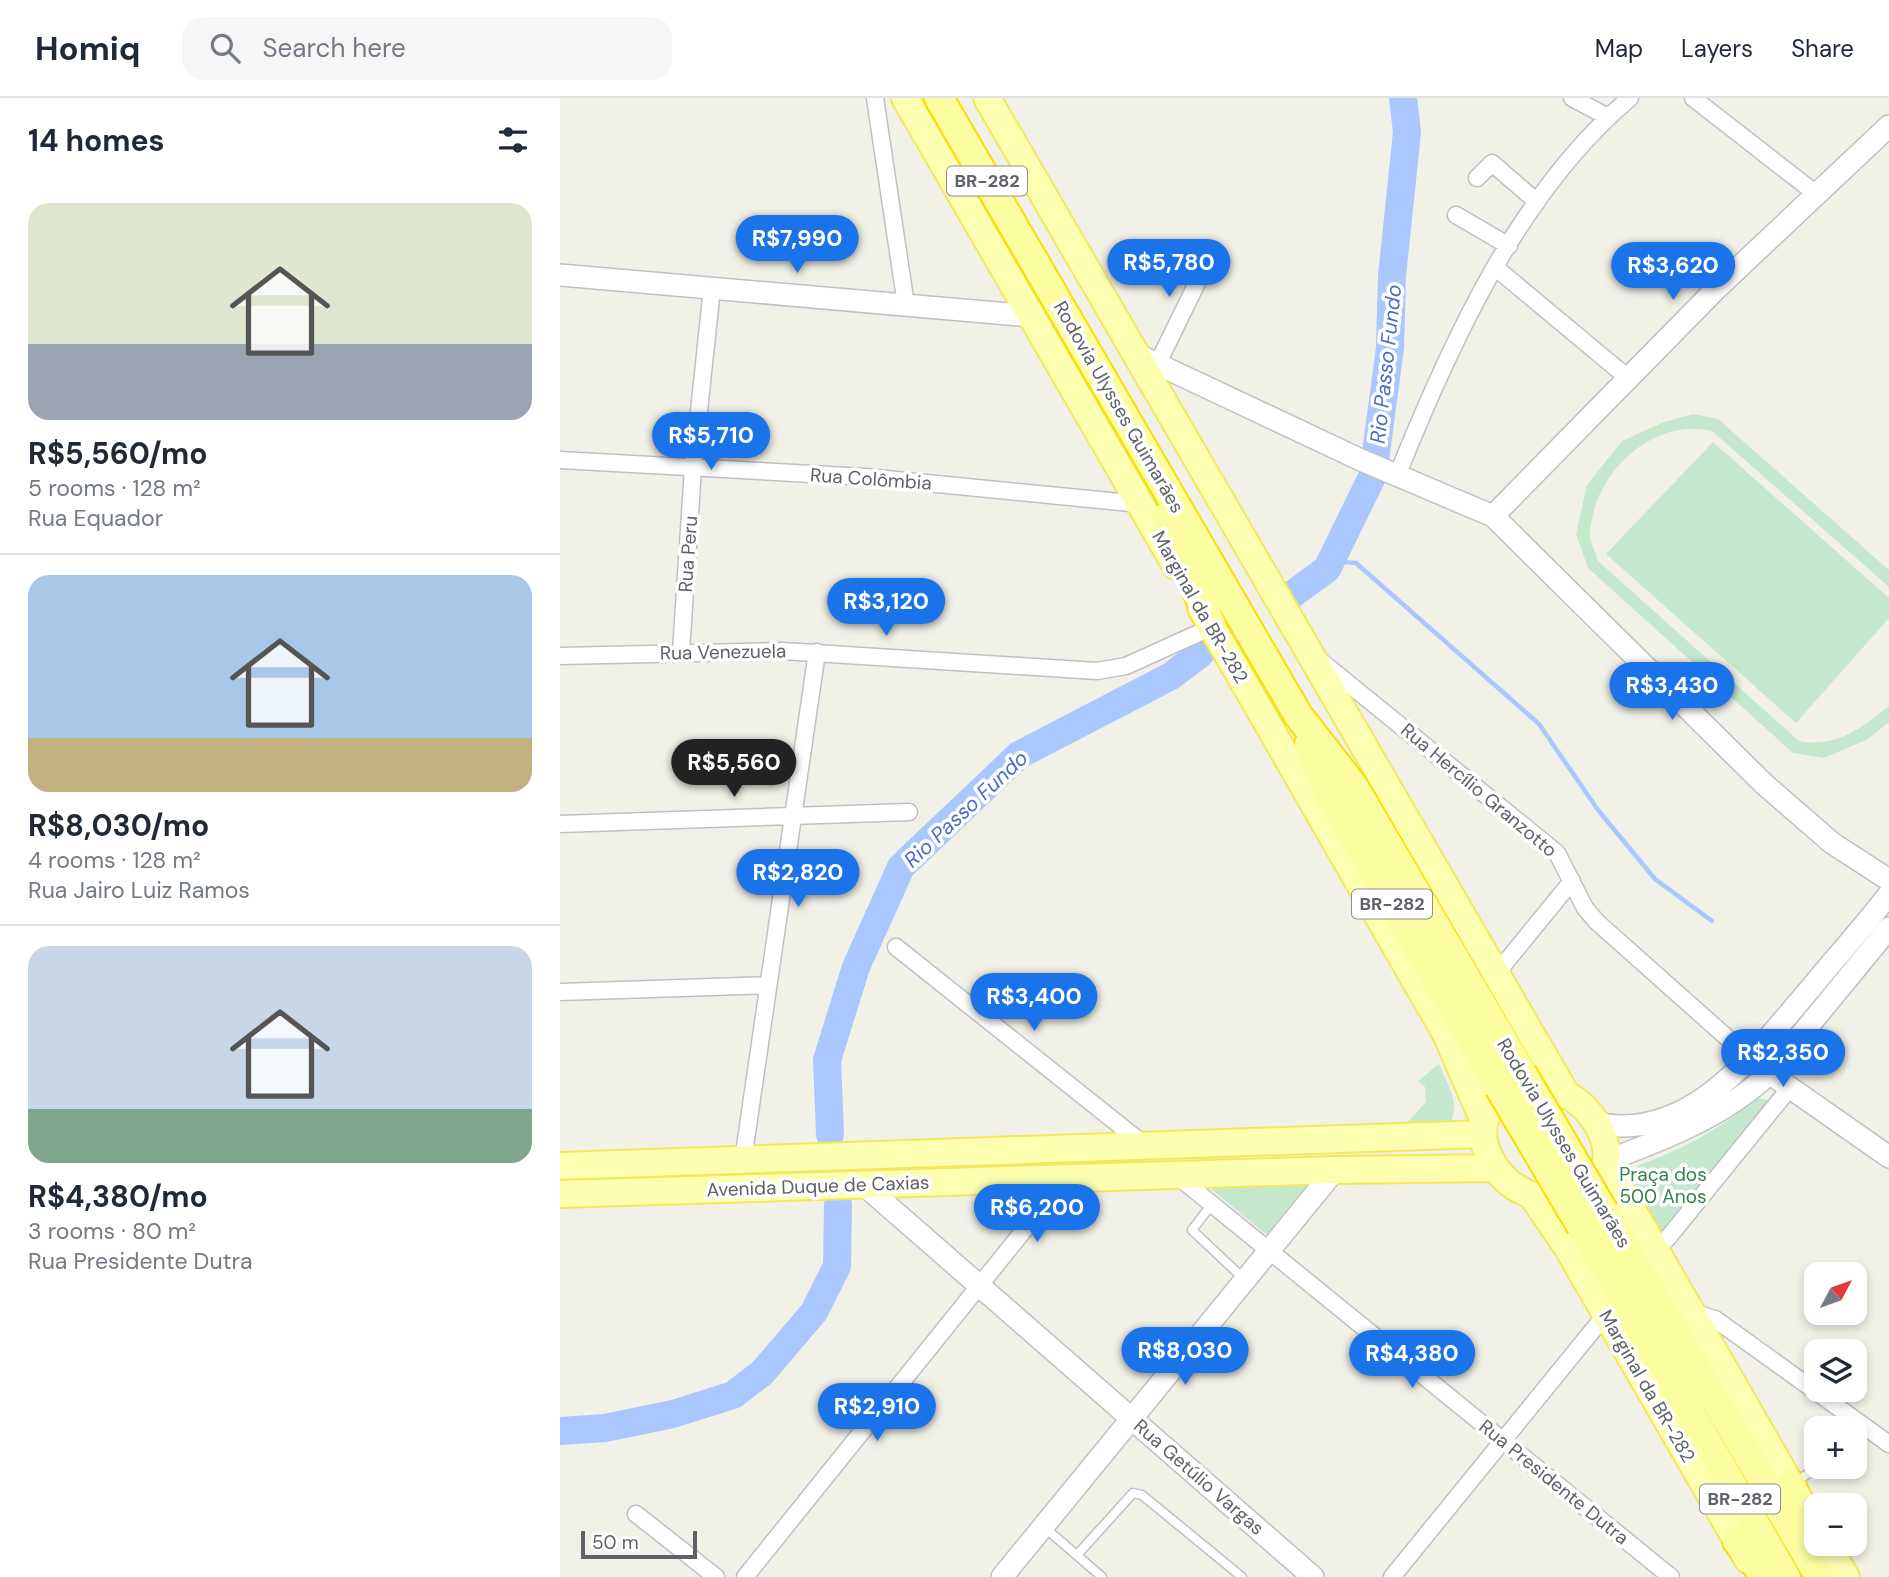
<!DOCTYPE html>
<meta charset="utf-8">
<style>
body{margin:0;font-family:"DM Sans",sans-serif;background:#f6f6f7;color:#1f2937;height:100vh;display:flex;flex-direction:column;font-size:26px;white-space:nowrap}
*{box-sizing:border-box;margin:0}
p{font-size:23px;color:#747a83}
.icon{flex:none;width:38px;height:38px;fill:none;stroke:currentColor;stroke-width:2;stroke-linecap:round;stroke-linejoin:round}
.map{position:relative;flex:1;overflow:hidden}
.sheet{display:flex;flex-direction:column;background:#fff;width:560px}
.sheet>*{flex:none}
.needle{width:46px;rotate:49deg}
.controls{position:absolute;left:1244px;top:1164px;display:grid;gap:14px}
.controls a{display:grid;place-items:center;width:63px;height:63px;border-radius:14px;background:#fff;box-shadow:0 4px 10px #0003;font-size:35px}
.scale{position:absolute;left:21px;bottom:18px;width:116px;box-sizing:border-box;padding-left:7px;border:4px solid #5f6168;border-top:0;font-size:19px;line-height:24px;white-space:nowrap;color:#5f6168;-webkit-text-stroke:5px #fff;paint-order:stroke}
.price{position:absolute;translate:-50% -60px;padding:0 16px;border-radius:24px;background:#1a73e8;color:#fff;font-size:23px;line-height:46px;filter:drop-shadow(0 2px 4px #0008)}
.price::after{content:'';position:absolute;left:50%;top:42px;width:21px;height:16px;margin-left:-10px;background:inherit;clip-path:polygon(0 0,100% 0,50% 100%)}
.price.on{background:#222;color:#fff}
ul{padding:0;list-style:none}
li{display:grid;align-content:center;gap:14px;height:371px;padding:0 28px}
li+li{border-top:2px solid #e0e1e3}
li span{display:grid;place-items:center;height:217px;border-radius:21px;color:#555}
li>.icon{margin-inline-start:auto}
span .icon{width:126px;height:126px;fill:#fffc;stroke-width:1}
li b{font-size:30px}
h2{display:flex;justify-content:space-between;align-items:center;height:84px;padding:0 28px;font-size:30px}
header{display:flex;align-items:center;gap:42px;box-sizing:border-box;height:98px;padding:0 35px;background:#fff;border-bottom:2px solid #e0e1e3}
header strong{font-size:33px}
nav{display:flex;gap:38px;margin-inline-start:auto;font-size:24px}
.search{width:490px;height:63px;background:#f6f6f7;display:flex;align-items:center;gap:18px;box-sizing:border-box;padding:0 24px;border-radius:21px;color:#747a83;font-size:26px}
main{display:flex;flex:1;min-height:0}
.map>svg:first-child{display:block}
.green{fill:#c5e8cc}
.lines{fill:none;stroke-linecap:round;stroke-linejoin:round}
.stream{stroke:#aac8ff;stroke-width:4.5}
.river{stroke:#aac8ff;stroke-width:28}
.service-casing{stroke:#bfbfc6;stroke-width:11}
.minor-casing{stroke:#bfbfc6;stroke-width:19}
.tertiary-casing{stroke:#bfbfc6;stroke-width:24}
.primary-casing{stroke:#f2e860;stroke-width:30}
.trunk-casing{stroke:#f8df01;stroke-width:32}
.service{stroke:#fff;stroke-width:8}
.minor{stroke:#fff;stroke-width:16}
.tertiary{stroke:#fff;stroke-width:21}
.primary{stroke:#fbffaf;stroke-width:26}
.trunk{stroke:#fcfca1;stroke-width:28}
.trunk-bridge-casing{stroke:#f8df01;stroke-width:32;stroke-linecap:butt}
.trunk-bridge{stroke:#fcfca1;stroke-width:28}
.labels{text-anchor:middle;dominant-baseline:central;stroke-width:7;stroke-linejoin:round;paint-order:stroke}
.shield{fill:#fff;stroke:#8f9095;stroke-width:2}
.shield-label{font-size:18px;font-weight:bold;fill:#5f6168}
.street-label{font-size:19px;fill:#5f6168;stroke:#fff}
.park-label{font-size:19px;fill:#348148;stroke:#fff}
.water-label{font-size:21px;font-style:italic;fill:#4a6cc5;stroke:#fff}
</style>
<header>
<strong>Homiq</strong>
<div class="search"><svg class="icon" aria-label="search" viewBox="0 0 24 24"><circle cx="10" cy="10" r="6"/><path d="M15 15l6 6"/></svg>Search here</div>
<nav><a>Map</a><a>Layers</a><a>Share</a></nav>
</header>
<main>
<section class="sheet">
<h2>14 homes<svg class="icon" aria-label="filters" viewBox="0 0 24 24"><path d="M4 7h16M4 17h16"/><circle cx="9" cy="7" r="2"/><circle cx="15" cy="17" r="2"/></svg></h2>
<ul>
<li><span style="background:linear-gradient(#dfe7d0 65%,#9aa5b1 0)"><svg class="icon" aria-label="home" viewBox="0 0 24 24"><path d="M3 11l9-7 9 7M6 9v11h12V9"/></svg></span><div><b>R$5,560/mo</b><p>5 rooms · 128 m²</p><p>Rua Equador</p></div></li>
<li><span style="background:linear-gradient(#a9c7e8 75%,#c2b280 0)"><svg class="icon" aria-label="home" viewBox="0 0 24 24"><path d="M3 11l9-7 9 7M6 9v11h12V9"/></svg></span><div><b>R$8,030/mo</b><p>4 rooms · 128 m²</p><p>Rua Jairo Luiz Ramos</p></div></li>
<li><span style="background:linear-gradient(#c9d6e8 75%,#7fa58c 0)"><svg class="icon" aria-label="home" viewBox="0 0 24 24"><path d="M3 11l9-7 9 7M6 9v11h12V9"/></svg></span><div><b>R$4,380/mo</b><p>3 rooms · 80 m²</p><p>Rua Presidente Dutra</p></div></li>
</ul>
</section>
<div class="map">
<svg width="1329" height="1479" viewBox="0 0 1329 1479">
<rect width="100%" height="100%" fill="#f1f1e8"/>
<path class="green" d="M 1133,316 L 1158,321 L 1329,472 L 1329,489 L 1152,333 C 1098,320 1045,366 1033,416 C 1032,423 1029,431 1030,438 C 1031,446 1036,455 1038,463 L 1239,643 C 1278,649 1299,632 1329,608 L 1329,624 L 1308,641 L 1264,660 L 1233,655 L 1028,470 L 1016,436 L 1027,387 L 1062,343 L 1104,324 Z
M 1153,344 L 1329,500 L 1329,520 L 1236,625 L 1046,456 Z
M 879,966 C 888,988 903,1009 887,1029 L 842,1030 L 866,1004 L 865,989 L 858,983 Z
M 1195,1000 L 1210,1002 L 1098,1138 L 1072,1093 L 1077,1068 C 1124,1050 1157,1034 1195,1000 Z
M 754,1081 L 707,1137 L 645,1086 Z"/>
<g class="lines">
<path class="stream" d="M 767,471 L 783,464 L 796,465 L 979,626 L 1038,712 L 1095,781 L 1152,823"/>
<path class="river" d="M 726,501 L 767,471 L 813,377 L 830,250 L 832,178 L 847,34 L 843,0
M 270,1036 L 267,962 L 296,869 L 341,769 L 459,657 L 611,578 L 640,556
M 0,1333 L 45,1330 L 113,1316 L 173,1297 L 202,1275 L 254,1214 L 277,1168 L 278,1107"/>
<g class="service-casing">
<path id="service" d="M 652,1106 L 632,1132 L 684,1181
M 1295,1341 L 1308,1330
M 1235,1384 L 1260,1368
M 484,1429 L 542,1479
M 517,1457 L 573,1395 L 582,1397 L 682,1479"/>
</g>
<g class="minor-casing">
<path id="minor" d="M 315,0 L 346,207
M 1012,0 L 1048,19
M 1133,0 L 1255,95
M 917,80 L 932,65 L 977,104
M 896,117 L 949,148
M 936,170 L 1068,280
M 597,267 L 653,152
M 0,362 L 306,379 L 580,406
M 837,378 C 890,246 959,93 1070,0
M 121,554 L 133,370 L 152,190
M 0,558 L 223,553 L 537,573 L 566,568 L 652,529
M 762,564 L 997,755 L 1025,810 L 1037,824 L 1191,961
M 0,726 L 349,714
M 336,849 L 577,1041 L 581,1048
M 936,876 L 1012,783
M 0,894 L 208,887
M 183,1062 L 257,554
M 616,1077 L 1111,1479
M 1107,1141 L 1229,991
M 1131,1214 L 1155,1221 L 1329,1346
M 76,1416 L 156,1479
M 185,1479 L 506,1080
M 832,1479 L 1046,1216"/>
</g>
<g class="tertiary-casing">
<path id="tertiary" d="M 0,177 L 471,218
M 576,256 L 801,362 L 933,418 L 1204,686 L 1272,745 L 1329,782
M 933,418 L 1157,190 L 1329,28
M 1199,968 L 1329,1059
M 1035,1025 C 1130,1046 1196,954 1250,891 C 1276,859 1304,829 1329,796
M 1049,1062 C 1107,1040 1162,1019 1209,976 L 1329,830
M 304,1087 L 753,1479
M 442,1479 L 775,1072"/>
</g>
<g class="primary-casing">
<path id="primary" d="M 345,0 L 616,468
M 427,0 L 1006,996
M 641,510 L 886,936 L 924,1023
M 967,991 C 981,991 996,991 1009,998 C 1044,1018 1067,1075 1020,1095 C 940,1128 878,1005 967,991 Z
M 0,1068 L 923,1036
M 1047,1068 L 1242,1406
M 0,1096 L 775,1072 L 935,1070
M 973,1099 L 1007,1149 L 1188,1462
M 1266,1446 L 1286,1479"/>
</g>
<g class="trunk-casing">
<path id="trunk" d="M 379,0 L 738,617 L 794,689 L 962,975
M 606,419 L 652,529
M 749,646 L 769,697 L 939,989
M 1044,1114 L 1260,1479
M 1021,1128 L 1226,1479
M 1231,1386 L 1249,1437
M 1177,1443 L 1206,1479"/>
</g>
<use href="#service" class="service"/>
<use href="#minor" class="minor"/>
<use href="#tertiary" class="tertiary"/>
<use href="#primary" class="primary"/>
<use href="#trunk" class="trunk"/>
<g class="trunk-bridge-casing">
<path id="trunk-bridge" d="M 962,975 L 1044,1114
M 939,989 L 1021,1128"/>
</g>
<use href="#trunk-bridge" class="trunk-bridge"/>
</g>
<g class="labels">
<g class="shield">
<rect x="387" y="68.5" width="80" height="29" rx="5"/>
<rect x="792" y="791.5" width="80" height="29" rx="5"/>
<rect x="1140" y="1386.5" width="80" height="29" rx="5"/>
</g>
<g class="shield-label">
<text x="427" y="83">BR-282</text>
<text x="832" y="806">BR-282</text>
<text x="1180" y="1401">BR-282</text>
</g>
<g class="street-label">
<text transform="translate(559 309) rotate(60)">Rodovia Ulysses Guimarães</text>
<text transform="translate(311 381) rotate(4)">Rua Colômbia</text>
<text transform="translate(128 456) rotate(-86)">Rua Peru</text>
<text transform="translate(640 509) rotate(60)">Marginal da BR-282</text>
<text transform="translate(163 554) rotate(-1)">Rua Venezuela</text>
<text transform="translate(919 692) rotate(40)">Rua Hercílio Granzotto</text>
<text transform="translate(1004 1045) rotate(59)">Rodovia Ulysses Guimarães</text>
<text transform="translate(258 1088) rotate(-2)">Avenida Duque de Caxias</text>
<text transform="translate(1087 1288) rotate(60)">Marginal da BR-282</text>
<text transform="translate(639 1379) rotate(41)">Rua Getúlio Vargas</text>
<text transform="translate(994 1384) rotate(39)">Rua Presidente Dutra</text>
</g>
<g class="park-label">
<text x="1103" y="1076">Praça dos<tspan x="1103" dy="22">500 Anos</tspan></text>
</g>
<g class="water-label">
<text transform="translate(826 266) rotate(-84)">Rio Passo Fundo</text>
<text transform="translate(406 711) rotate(-43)">Rio Passo Fundo</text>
</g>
</g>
</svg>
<div class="controls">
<a><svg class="needle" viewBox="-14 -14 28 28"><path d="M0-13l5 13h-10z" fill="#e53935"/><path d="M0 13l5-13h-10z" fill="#747a83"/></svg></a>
<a><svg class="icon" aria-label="layers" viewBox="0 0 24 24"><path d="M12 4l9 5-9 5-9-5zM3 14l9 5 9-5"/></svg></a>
<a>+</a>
<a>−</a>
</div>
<div class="scale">50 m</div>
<b class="price" style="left:237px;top:177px">R$7,990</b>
<b class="price" style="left:609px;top:201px">R$5,780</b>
<b class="price" style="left:1113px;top:204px">R$3,620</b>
<b class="price" style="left:151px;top:374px">R$5,710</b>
<b class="price" style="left:326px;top:540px">R$3,120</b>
<b class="price" style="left:1112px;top:624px">R$3,430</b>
<b class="price on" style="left:174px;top:701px">R$5,560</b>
<b class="price" style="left:238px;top:811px">R$2,820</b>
<b class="price" style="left:474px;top:935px">R$3,400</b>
<b class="price" style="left:1223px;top:991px">R$2,350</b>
<b class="price" style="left:477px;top:1146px">R$6,200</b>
<b class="price" style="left:625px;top:1289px">R$8,030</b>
<b class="price" style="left:852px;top:1292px">R$4,380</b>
<b class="price" style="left:317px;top:1345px">R$2,910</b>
</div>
</main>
